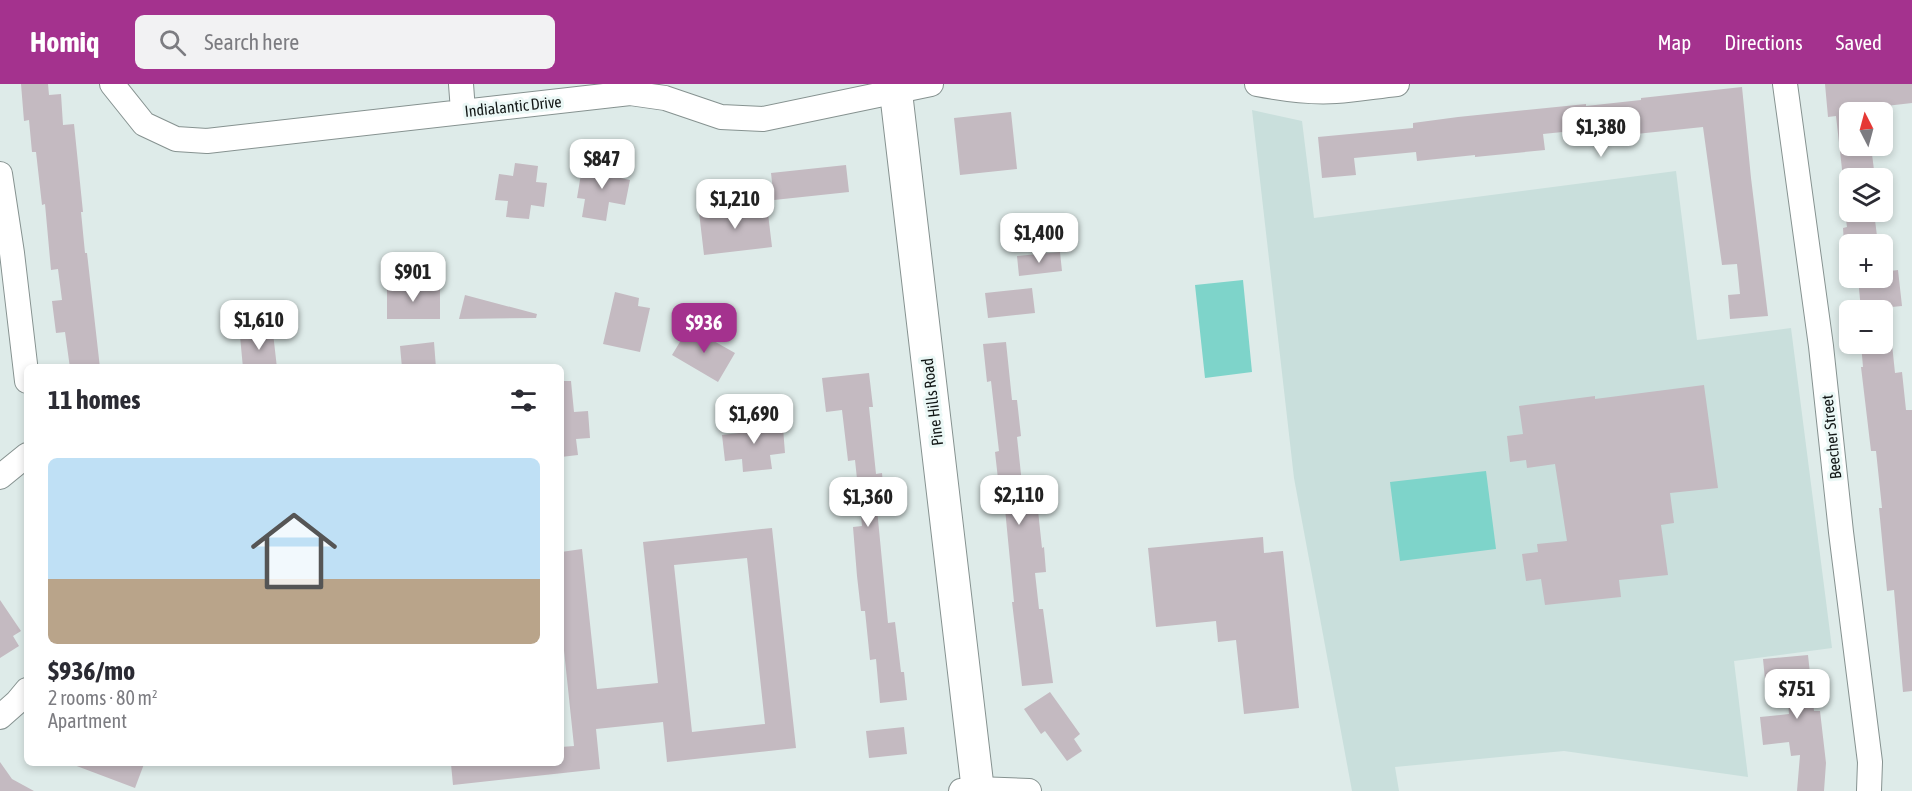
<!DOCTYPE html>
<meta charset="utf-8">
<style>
body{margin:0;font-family:"Asap Condensed",sans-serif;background:#f2f2f3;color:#2b2b33;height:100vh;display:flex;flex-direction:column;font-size:22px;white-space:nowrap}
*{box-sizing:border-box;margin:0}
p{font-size:20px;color:#7c7c81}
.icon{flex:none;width:33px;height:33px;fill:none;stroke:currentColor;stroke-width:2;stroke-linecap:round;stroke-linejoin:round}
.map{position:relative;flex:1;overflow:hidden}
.panel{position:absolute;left:24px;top:280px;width:540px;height:402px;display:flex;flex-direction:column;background:#fff;border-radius:9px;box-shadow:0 3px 9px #0003}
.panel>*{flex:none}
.needle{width:39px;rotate:354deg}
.fabs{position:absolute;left:1839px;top:18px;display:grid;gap:12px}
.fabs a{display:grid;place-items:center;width:54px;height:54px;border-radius:9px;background:#fff;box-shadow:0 3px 9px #0003;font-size:30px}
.price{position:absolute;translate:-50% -51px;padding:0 14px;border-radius:12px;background:#fff;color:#222;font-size:20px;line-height:39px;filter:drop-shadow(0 2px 3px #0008)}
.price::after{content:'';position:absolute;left:50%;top:36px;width:18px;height:14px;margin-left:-9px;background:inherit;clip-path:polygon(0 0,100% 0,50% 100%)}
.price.selected{background:#a4328e;color:#fff}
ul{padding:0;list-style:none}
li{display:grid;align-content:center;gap:12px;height:318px;padding:0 24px}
li span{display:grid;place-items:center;height:186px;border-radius:9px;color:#555}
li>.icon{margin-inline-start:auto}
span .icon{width:108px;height:108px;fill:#fffc;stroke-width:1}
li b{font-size:26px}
h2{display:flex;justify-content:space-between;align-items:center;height:72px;padding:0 24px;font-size:26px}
header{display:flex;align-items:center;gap:36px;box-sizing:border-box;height:84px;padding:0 30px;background:#a4328e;color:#fff}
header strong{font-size:28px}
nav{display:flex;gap:33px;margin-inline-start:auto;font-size:21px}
.search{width:420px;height:54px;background:#f2f2f3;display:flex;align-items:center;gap:15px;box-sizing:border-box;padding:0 21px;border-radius:9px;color:#7c7c81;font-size:22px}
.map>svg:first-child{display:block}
.built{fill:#c9dfdc}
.green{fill:#7ed4ca}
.building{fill:#c4bac1;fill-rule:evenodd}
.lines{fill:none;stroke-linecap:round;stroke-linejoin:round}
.minor-casing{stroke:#869290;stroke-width:26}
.major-casing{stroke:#869290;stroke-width:34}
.minor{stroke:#fff;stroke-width:24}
.major{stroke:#fff;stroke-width:32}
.labels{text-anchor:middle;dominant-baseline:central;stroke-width:6;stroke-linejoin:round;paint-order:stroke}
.street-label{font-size:16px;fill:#121716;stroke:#ebf8f6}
</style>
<header>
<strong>Homiq</strong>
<div class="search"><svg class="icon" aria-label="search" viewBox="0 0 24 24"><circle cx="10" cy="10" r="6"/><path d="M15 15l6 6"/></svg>Search here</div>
<nav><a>Map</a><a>Directions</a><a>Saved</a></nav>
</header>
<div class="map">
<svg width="1912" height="707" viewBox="0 0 1912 707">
<rect width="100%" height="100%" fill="#deebe9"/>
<path class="built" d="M 1252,26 L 1302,37 L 1314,134 L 1676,87 L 1697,256 L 1791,244 L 1832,564 L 1734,577 L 1748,693 L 1564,667 L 1395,683 L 1399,707 L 1352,707 L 1294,394 Z"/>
<path class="green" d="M 1243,196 L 1252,288 L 1205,294 L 1195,201 Z
M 1486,387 L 1496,465 L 1400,477 L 1390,398 Z"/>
<path class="building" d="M 21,0 L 48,0 L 49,11 L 61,10 L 63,41 L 74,40 L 83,128 L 81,128 L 85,169 L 87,169 L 100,284 L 70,284 L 65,248 L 56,249 L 52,217 L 62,216 L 58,185 L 51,186 L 45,120 L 42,121 L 36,68 L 32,68 L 29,36 L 24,37 Z
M 1825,0 L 1912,0 L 1912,19 L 1860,25 L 1860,28 L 1850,28 L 1850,62 L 1871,62 L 1875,94 L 1843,94 L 1836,32 L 1828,33 Z
M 1742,3 L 1751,94 L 1768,232 L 1730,235 L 1728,211 L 1740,210 L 1737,180 L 1722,181 L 1703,43 L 1636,50 L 1636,55 L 1612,57 L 1611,43 L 1543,50 L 1545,66 L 1475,73 L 1475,71 L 1417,77 L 1416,68 L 1354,74 L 1356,91 L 1322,94 L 1318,53 L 1413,44 L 1413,39 L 1458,33 L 1586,20 L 1586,22 L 1641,16 L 1641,14 Z
M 1011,28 L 1017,85 L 960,91 L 954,34 Z
M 594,75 L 618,79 L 616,93 L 630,96 L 625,121 L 609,118 L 606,137 L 582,133 L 585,115 L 577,114 L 581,90 L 591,91 Z
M 515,79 L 538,82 L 536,98 L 547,99 L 544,123 L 531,121 L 529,135 L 506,133 L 508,117 L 495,116 L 499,90 L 513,92 Z
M 846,81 L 849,108 L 774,116 L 771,89 Z
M 767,121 L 772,163 L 704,171 L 699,128 Z
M 1845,128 L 1874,128 L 1878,160 L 1844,160 L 1843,144 L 1847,143 Z
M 1060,168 L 1062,187 L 1019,192 L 1017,172 Z
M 1898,186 L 1902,222 L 1861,226 L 1858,194 L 1882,194 L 1882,188 Z
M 387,202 L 440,202 L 440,235 L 387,235 Z
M 1032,204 L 1035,229 L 988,234 L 985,209 Z
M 615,208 L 639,214 L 638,222 L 650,224 L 640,268 L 603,260 Z
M 465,211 L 537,230 L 536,234 L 459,235 Z
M 689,243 L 735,269 L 718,298 L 672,271 Z
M 273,249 L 277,284 L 243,284 L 240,252 Z
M 434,258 L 436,284 L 402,284 L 400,262 Z
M 1006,258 L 1012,316 L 1017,316 L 1021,352 L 1017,353 L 1024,418 L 1037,417 L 1042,464 L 1044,463 L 1046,488 L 1035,489 L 1039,525 L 1043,525 L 1053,599 L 1022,602 L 1012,518 L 1014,518 L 1003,404 L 999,404 L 995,368 L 999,367 L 991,297 L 987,298 L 983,260 Z
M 1861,260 L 1892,260 L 1895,289 L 1902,288 L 1906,326 L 1912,326 L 1912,607 L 1903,608 L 1894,506 L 1887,507 L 1879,424 L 1882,424 L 1876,367 L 1871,367 L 1861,283 L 1863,283 Z
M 869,289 L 873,323 L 869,323 L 876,390 L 882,389 L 885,424 L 877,425 L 888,539 L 895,538 L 901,588 L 904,588 L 907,616 L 880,619 L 876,575 L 870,576 L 865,527 L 861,527 L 857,492 L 853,443 L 862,442 L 855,376 L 848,377 L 842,326 L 826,328 L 822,294 Z
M 561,297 L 571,297 L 574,328 L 588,327 L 590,354 L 576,355 L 578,371 L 561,373 Z
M 1704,301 L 1718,404 L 1670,409 L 1674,439 L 1661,441 L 1668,491 L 1619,496 L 1621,513 L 1545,521 L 1541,495 L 1526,497 L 1522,470 L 1538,468 L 1537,460 L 1567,457 L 1555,380 L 1527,384 L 1526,376 L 1510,378 L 1507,352 L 1523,350 L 1519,322 L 1595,312 L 1595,315 Z
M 766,333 L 767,346 L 783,344 L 785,369 L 770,371 L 772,385 L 743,388 L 742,375 L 725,377 L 722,351 L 739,349 L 738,336 Z
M 772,444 L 796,664 L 667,678 L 663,638 L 596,645 L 600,685 L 453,701 L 451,680 L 561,680 L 561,663 L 574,662 L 561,538 L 561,468 L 582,465 L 597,605 L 658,599 L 643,458 ZM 747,474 L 765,640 L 692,648 L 674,481 Z
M 1263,453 L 1264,469 L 1283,467 L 1299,624 L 1244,630 L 1236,556 L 1218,558 L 1216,537 L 1156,543 L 1148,464 Z
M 0,516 L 21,547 L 13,552 L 19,562 L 0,574 Z
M 1808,571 L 1814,627 L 1820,627 L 1826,679 L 1824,707 L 1797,707 L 1800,671 L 1791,672 L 1789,658 L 1763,661 L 1760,633 L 1789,630 L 1787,604 L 1766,606 L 1763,575 Z
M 1050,608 L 1080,650 L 1074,655 L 1082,667 L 1067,677 L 1045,647 L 1041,650 L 1024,625 Z
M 904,643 L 907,670 L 869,674 L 866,647 Z
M 0,678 L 12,695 L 34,707 L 0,707 Z
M 74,681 L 74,680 L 144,680 L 135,704 Z"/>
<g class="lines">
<g class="minor-casing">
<path id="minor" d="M 112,0 L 144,40 L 176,55 L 207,57 L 630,9 L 665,14 L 721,33 L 763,35 L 931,0
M 461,0 L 463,27
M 1257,0 C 1283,5 1309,9 1336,7 C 1357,6 1377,2 1397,0
M 1785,0 L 1821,262 L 1841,448 L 1870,678 L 1869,707
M 0,90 L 12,169 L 27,297
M 0,393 L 27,371
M 0,633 L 17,618 L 27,606
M 961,707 L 977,705 L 1029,707"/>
</g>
<g class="major-casing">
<path id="major" d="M 895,0 L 978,707"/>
</g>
<use href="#minor" class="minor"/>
<use href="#major" class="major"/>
</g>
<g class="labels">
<g class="street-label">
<text transform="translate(513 22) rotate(-6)">Indialantic Drive</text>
<text transform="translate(932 318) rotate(-97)">Pine Hills Road</text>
<text transform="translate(1831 353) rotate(-96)">Beecher Street</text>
</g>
</g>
</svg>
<div class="fabs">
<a><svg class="needle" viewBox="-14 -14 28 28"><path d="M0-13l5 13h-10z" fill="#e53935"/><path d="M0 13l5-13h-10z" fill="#7c7c81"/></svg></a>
<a><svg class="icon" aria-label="layers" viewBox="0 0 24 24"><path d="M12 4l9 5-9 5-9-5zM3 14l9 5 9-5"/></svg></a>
<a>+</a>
<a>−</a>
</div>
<b class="price" style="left:1601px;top:74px">$1,380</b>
<b class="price" style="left:602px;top:106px">$847</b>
<b class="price" style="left:735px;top:146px">$1,210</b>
<b class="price" style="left:1039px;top:180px">$1,400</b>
<b class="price" style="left:413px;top:219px">$901</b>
<b class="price" style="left:259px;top:267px">$1,610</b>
<b class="price selected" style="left:704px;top:270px">$936</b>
<b class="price" style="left:754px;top:361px">$1,690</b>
<b class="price" style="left:1019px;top:442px">$2,110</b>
<b class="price" style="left:868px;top:444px">$1,360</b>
<b class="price" style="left:1797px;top:636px">$751</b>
<section class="panel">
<h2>11 homes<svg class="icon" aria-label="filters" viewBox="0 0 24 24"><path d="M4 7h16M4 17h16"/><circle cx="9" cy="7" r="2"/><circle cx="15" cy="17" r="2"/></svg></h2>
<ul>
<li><span style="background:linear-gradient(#bfe0f5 65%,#b9a48a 0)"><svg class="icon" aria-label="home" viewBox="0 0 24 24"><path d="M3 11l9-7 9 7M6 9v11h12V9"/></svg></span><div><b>$936/mo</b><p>2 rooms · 80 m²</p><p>Apartment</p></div></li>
</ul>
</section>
</div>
